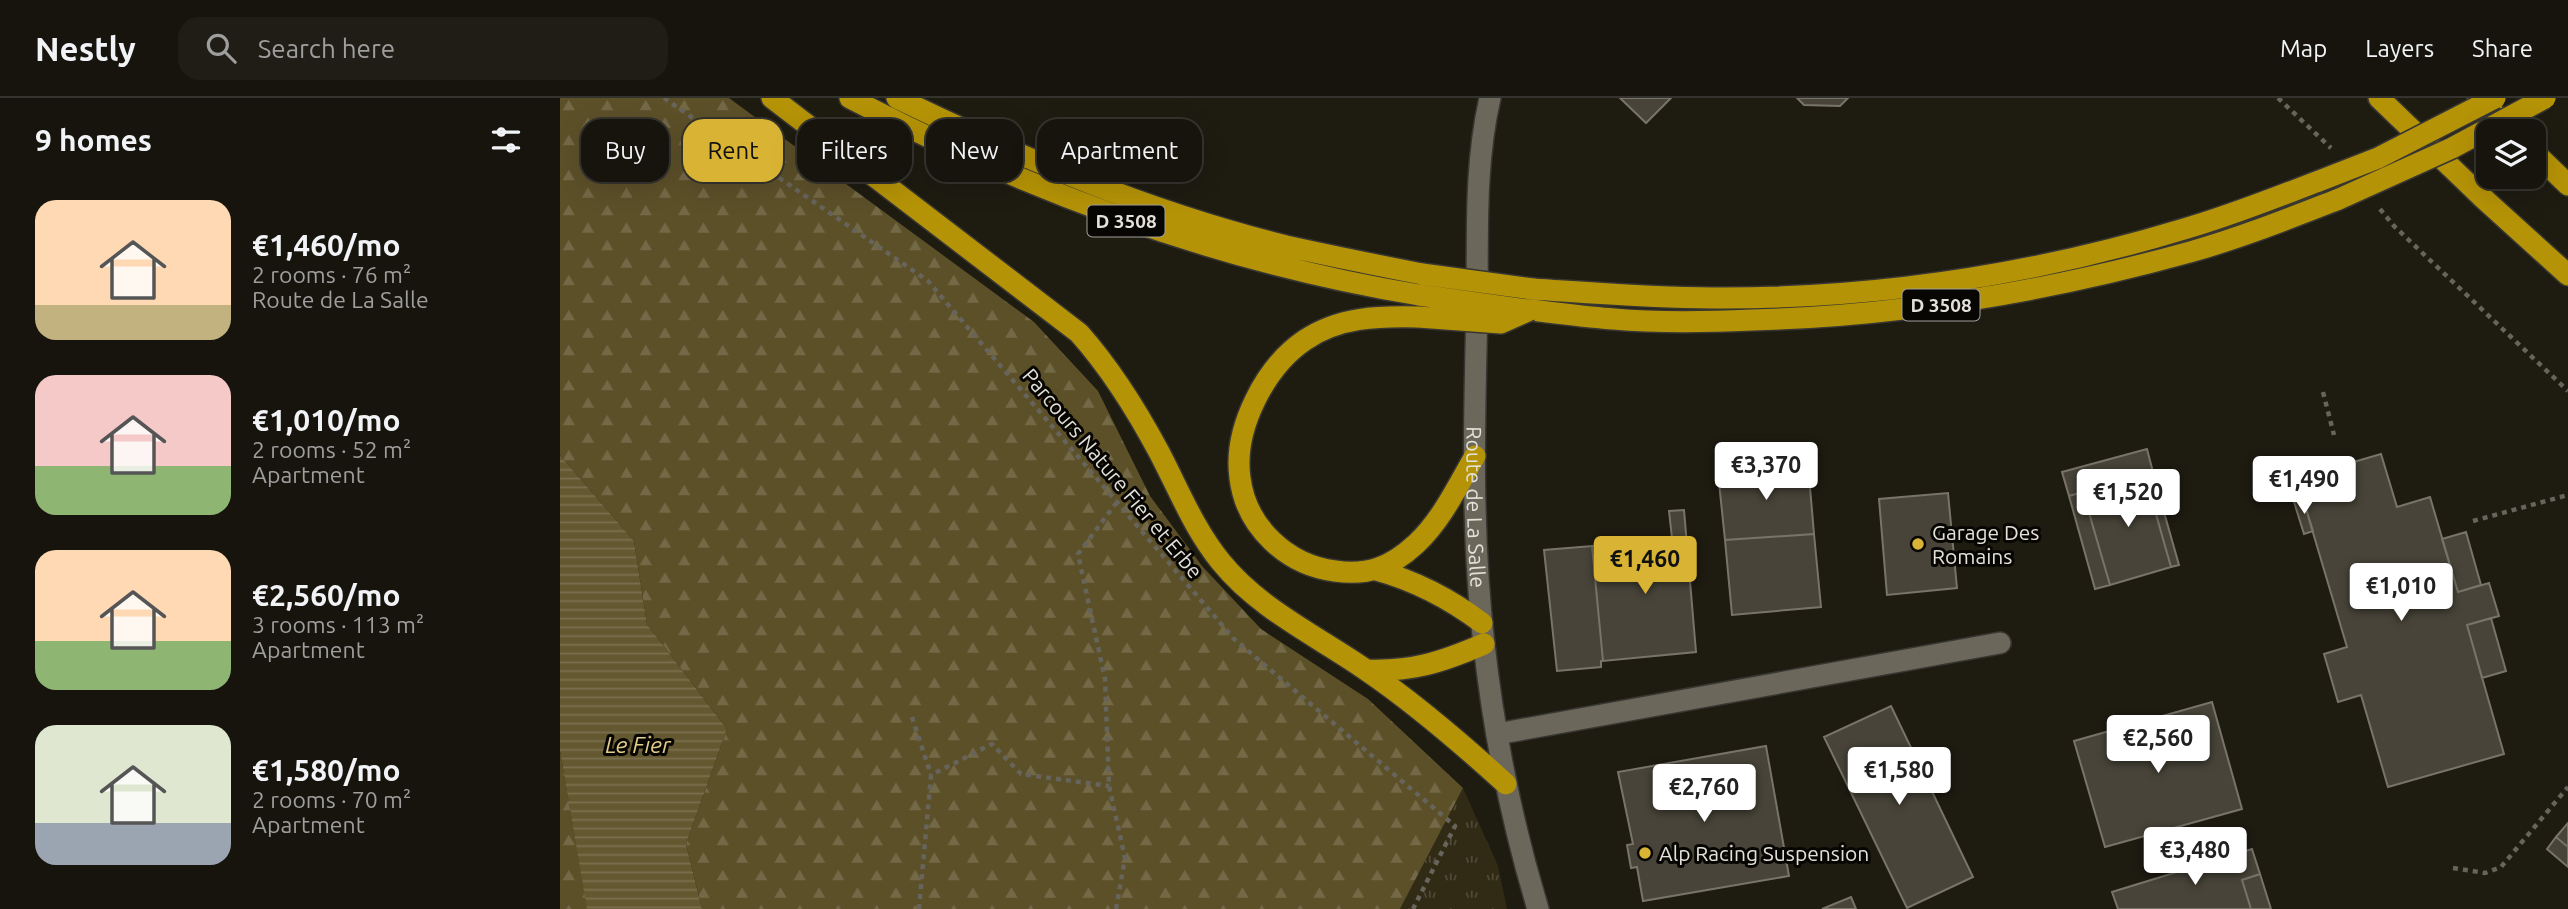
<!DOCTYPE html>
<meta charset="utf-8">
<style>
body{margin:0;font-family:Ubuntu,sans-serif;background:#1f1d16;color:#f1f3f6;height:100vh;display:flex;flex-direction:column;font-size:26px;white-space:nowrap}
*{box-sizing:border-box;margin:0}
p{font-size:23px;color:#9e9e9d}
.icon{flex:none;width:38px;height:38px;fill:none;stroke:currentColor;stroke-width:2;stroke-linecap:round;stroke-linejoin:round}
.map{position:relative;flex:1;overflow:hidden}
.drawer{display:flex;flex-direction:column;background:#16140d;width:560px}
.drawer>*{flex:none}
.banner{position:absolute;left:21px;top:21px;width:665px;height:63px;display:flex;gap:14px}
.controls{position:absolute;left:1916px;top:21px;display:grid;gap:14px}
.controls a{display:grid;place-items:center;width:70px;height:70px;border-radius:14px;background:#16140d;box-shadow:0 7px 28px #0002,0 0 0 2px #35332e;font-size:35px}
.price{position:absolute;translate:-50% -60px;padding:0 16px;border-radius:7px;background:#fff;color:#222;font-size:23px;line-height:46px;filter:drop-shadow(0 2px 4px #0008)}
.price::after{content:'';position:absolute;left:50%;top:42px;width:21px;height:16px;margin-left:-10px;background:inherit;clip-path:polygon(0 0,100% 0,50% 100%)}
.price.current{background:#d9b434;color:#111}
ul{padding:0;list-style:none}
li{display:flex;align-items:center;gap:21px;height:175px;padding:0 35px}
li span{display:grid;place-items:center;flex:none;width:196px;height:140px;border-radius:21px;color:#555}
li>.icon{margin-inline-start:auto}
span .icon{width:84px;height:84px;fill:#fffc;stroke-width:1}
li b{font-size:30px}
h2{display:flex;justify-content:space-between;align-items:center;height:84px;padding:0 35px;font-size:30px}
.pill{padding:0 24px;border-radius:21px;background:#16140d;box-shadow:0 7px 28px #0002,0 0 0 2px #35332e;font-size:24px;line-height:63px}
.pill.current{background:#d9b434;color:#111}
header{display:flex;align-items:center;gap:42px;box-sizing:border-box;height:98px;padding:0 35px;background:#16140d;border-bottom:2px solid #35332e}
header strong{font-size:33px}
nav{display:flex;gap:38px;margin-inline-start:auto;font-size:24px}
.search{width:490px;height:63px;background:#1f1d16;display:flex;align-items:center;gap:18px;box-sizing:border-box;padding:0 24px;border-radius:21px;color:#9e9e9d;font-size:26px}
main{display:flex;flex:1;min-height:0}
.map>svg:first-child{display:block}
.grass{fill:url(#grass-tufts)}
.forest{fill:url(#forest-firs)}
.water{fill:url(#water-rules)}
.building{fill:#484439;stroke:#787468;stroke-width:2}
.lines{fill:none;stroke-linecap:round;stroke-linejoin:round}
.minor-casing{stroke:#383631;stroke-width:24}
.highway-casing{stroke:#383631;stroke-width:24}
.path{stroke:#66645b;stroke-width:4.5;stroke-dasharray:5 5;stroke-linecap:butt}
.minor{stroke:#6b675b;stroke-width:21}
.highway{stroke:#b59307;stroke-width:21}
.highway-bridge-casing{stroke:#383631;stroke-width:24;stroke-linecap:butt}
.highway-bridge{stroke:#b59307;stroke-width:21}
.poi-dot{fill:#d9b434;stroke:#070603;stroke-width:2.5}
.labels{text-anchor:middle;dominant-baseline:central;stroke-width:6;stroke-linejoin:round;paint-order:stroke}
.shield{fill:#070603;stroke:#a19f9a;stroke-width:2}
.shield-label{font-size:19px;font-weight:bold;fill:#e3e1da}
.street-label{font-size:21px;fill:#e3e1da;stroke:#070603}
.poi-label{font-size:21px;fill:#e3e1da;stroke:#070603;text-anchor:start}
.water-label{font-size:23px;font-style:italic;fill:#e2cc8a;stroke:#070603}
</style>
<header>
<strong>Nestly</strong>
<div class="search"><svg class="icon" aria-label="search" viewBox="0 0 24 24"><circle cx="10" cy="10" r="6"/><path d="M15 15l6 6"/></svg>Search here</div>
<nav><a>Map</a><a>Layers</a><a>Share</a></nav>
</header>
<main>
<section class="drawer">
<h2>9 homes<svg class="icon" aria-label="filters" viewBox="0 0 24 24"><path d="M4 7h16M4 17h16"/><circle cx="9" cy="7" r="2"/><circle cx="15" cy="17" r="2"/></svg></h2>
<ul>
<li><span style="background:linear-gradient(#ffd9b3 75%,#c2b280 0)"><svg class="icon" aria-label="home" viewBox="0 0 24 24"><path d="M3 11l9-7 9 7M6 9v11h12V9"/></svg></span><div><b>€1,460/mo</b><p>2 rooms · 76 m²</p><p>Route de La Salle</p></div></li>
<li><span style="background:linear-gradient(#f6c9c9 65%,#8fb573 0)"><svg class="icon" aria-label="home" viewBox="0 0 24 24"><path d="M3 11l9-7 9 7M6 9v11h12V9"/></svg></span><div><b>€1,010/mo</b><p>2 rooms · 52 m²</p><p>Apartment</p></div></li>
<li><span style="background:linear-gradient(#ffd9b3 65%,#8fb573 0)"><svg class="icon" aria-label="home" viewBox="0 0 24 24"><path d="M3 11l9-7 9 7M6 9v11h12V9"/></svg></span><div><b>€2,560/mo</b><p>3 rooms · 113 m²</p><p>Apartment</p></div></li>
<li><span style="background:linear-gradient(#dfe7d0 70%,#9aa5b1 0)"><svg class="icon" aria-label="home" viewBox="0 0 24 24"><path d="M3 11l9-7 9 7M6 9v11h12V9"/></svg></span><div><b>€1,580/mo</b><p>2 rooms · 70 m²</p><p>Apartment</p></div></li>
</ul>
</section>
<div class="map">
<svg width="2008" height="811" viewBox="0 0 2008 811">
<defs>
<pattern id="grass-tufts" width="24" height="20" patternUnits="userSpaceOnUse" patternTransform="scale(1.75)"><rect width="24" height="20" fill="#312a15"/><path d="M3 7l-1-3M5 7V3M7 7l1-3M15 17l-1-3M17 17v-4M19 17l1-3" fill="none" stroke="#4f4936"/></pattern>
<pattern id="forest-firs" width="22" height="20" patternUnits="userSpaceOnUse" patternTransform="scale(1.75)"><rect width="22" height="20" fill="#5c5029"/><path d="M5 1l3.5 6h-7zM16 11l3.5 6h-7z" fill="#736947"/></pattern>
<pattern id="water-rules" width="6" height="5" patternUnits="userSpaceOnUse" patternTransform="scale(1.75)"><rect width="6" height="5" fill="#645831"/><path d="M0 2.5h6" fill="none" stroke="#7a704e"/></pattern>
</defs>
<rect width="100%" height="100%" fill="#1e1b11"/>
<path class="grass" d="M 903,690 L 938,768 L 947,811 L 840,811 Z"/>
<path class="forest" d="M 0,0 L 169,0 L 474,224 L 538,293 L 590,398 L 642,468 L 701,531 L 808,601 L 903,690 L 840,811 L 142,811 L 126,746 L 167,631 L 87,526 L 74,443 L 0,357 Z
M 0,653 L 27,808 L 27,811 L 0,811 Z"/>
<path class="water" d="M 0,357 L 74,443 L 87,526 L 167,631 L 126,746 L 142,811 L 27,811 L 0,653 Z"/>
<path class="building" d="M 1060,0 L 1111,0 L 1086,25 Z
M 1237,0 L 1288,0 L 1280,8 L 1244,7 Z
M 1587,351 L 1593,374 L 1509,398 L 1502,374 Z
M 1821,356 L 1837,409 L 1870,399 L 1898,494 L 1929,485 L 1939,518 L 1907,527 L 1944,656 L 1828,689 L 1801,597 L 1778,604 L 1764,556 L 1787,549 L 1743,401 L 1734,404 L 1728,383 Z
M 1192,365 L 1201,365 L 1202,371 L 1248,366 L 1254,436 L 1165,442 L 1158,375 L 1192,372 Z
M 1593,374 L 1596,386 L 1588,388 L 1611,469 L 1550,487 L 1523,394 Z
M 1596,386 L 1619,467 L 1611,469 L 1588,388 Z
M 1523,394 L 1550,487 L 1535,491 L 1509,398 Z
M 1388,395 L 1397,490 L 1327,497 L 1319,401 Z
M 1743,401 L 1753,433 L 1744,436 L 1734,404 Z
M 1124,412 L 1136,554 L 1043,563 L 1032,448 L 1112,440 L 1109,413 Z
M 1906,434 L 1921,487 L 1898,494 L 1882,441 Z
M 1254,436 L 1261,509 L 1172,517 L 1165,442 Z
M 1032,448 L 1043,563 L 1041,563 L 1041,569 L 997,573 L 984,452 Z
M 1931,520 L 1946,573 L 1922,580 L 1907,527 Z
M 1652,604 L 1682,711 L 1545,749 L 1514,643 Z
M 1331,608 L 1413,779 L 1347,810 L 1264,639 Z
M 1206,648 L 1229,778 L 1083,803 L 1077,769 L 1071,770 L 1067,747 L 1073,746 L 1058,674 Z
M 2008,725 L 2008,749 L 1996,739 Z
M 1996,739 L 2008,749 L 2008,769 L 1987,751 Z
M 1692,751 L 1700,776 L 1682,782 L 1691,811 L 1558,811 L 1552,794 Z
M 1700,776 L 1711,811 L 1691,811 L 1682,782 Z
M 1291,799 L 1296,811 L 1262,811 Z"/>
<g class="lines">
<g class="minor-casing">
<g id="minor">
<path id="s1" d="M 930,0 C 914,69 918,141 917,212 C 914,323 911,435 924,546 C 934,636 952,725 978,811"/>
<path d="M 937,636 L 1440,545"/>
</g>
</g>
<g class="highway-casing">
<path id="highway" d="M 212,0 L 519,235 C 551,271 576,311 599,354 C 619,392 634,431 661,464 C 699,511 757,538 806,572 C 856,606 901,645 946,686
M 290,0 C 470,94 658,164 859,197
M 337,0 C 461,60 592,115 726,148 C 771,158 816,167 862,176
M 1819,0 L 1923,100 L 2008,177
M 1918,0 L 1952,33
M 1974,54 L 2008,87
M 973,191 C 1033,195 1093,200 1153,200 C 1312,201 1472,177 1624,131 C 1670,118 1714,100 1759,83
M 970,212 C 998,215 1026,219 1054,221 C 1099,225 1146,224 1192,222 C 1340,218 1486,194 1630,154 C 1680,140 1730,120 1779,101
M 858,219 C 818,218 779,219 745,242 C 705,269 673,331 680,380 C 686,429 727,467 775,473 C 808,478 831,469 856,446 C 882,422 898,387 915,358
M 816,472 C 856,483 889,500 922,525
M 806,572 C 852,574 882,564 924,546"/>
</g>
<path class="path" d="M 104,0 L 368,183 L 674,541 L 895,728 L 853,811
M 1718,0 L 1771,50
M 1820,111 L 1834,128 L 2008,293
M 1763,294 L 1774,337
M 1913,423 L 2008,397
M 352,619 L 371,677
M 1893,770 L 1925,775 L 1941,769 L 2008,689
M 359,811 L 371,677 L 432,646 L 461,676 L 549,688
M 556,811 L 565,760 L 549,688 L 545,581 L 518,456 L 557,404"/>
<use href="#minor" class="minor"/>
<use href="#highway" class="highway"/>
<g class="highway-bridge-casing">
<path id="highway-bridge" d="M 1759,83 L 1818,60 L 1935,0
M 1779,101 L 1892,50 L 1985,0
M 862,176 L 973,191
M 859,197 L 968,212
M 858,219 L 941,225 L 970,212"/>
</g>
<use href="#highway-bridge" class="highway-bridge"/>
</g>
<g class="poi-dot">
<circle cx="1358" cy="446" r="7"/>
<circle cx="1085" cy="755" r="7"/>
</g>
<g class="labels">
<g class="shield">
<rect x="527.5" y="107.5" width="77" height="31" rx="5"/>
<rect x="1342.5" y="191.5" width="77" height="31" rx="5"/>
</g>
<g class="shield-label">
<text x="566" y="123">D 3508</text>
<text x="1381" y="207">D 3508</text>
</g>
<g class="street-label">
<text transform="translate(553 375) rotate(50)">Parcours Nature Fier et Erbe</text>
<text stroke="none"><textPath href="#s1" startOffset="410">Route de La Salle</textPath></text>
</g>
<g class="poi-label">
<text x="1372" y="434">Garage Des<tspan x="1372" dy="24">Romains</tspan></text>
<text x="1099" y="755">Alp Racing Suspension</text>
</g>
<g class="water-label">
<text x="78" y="646">Le Fier</text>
</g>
</g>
</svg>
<div class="controls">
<a><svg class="icon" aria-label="layers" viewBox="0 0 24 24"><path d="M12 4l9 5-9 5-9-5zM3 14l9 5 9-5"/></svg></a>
</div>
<b class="price" style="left:1206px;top:404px">€3,370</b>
<b class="price" style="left:1744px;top:418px">€1,490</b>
<b class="price" style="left:1568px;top:431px">€1,520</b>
<b class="price current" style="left:1085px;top:498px">€1,460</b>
<b class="price" style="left:1841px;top:525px">€1,010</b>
<b class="price" style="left:1598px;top:677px">€2,560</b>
<b class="price" style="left:1339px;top:709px">€1,580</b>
<b class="price" style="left:1144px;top:726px">€2,760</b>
<b class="price" style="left:1635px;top:789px">€3,480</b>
<div class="banner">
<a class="pill">Buy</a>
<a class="pill current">Rent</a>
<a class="pill">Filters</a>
<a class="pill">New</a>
<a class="pill">Apartment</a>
</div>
</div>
</main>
